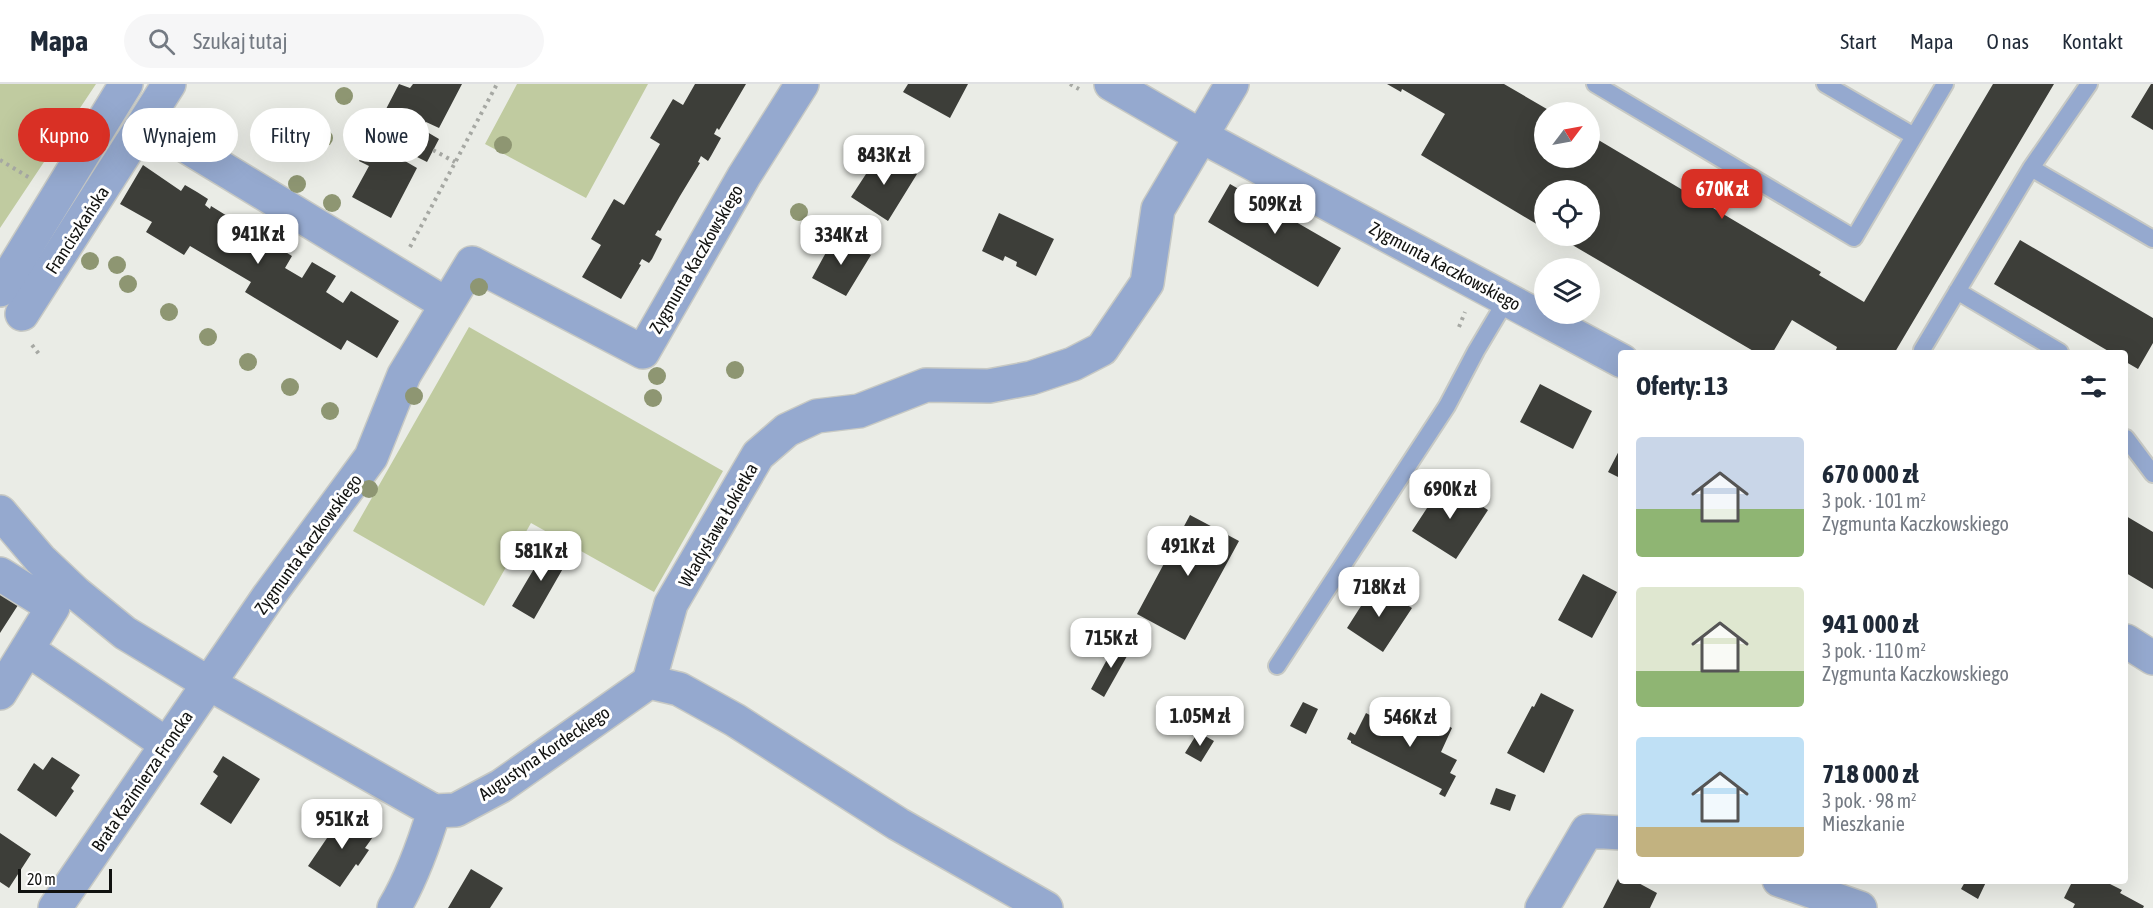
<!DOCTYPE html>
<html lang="pl">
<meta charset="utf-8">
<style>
body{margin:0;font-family:"Asap Condensed",sans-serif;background:#f6f6f7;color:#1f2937;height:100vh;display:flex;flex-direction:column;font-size:22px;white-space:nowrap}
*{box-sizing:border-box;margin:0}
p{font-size:20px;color:#747a83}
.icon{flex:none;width:33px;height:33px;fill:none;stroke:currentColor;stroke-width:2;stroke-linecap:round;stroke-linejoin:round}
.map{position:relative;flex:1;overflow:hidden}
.sheet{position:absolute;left:1618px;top:266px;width:510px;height:534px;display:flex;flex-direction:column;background:#fff;border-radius:6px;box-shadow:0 6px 24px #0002}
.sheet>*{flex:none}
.hud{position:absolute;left:18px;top:24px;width:570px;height:54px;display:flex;gap:12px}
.needle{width:39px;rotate:58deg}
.tools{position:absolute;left:1534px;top:18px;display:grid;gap:12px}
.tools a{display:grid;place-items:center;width:66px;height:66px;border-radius:50%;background:#fff;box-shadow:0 6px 24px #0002;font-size:30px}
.scale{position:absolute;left:18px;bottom:15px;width:94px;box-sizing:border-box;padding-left:6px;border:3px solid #111210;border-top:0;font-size:16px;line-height:21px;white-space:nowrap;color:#111210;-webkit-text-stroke:4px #fff;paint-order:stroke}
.price{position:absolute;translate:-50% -51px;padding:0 14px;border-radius:12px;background:#fff;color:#222;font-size:20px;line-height:39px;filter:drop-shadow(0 2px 3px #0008)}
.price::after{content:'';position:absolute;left:50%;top:36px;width:18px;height:14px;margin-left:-9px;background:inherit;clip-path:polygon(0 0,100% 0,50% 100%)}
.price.current{background:#d93025;color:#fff}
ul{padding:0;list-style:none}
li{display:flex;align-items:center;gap:18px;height:150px;padding:0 18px}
li span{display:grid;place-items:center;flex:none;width:168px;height:120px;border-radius:6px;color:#555}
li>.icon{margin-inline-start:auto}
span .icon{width:72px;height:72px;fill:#fffc;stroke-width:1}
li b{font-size:26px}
h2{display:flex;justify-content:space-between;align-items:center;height:72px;padding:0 18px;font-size:26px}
.tag{padding:0 21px;border-radius:27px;background:#fff;box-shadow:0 6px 24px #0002;font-size:21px;line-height:54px}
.tag.current{background:#d93025;color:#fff}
header{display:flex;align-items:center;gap:36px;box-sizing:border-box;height:84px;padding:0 30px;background:#fff;border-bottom:2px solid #e0e1e3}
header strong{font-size:28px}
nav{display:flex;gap:33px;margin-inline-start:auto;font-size:21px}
.search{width:420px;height:54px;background:#f6f6f7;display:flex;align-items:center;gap:15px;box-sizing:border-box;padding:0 21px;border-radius:33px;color:#747a83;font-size:22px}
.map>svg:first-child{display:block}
.green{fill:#c0cba0}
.building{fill:#3d3e39}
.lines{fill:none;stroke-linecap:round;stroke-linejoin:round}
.service-casing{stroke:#c7c9c4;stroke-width:20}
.minor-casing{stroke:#c7c9c4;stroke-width:36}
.tertiary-casing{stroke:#c7c9c4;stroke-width:36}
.path{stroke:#a6a8a3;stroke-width:4;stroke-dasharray:3 4.5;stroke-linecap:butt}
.service{stroke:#95a9cf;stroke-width:16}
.minor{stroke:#95a9cf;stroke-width:33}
.tertiary{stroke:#95a9cf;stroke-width:33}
.tree{fill:#8e9672}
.labels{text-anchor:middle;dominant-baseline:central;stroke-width:6;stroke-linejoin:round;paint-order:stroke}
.street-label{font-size:18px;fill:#111210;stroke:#fff}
</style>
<header>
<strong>Mapa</strong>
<div class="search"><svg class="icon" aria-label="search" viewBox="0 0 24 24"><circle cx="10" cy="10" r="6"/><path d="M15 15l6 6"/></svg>Szukaj tutaj</div>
<nav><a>Start</a><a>Mapa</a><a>O nas</a><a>Kontakt</a></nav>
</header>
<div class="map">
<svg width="2153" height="824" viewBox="0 0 2153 824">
<rect width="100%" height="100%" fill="#eaece6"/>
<path class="green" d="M 0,0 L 96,0 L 0,144 Z
M 517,0 L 648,0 L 586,114 L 485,60 Z
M 469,243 L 723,387 L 654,508 L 531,439 L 484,522 L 353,447 Z"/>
<path class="building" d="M 399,0 L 410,4 L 413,0 L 462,0 L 439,44 L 426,38 L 422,45 L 439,55 L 427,78 L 409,69 L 405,77 L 417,84 L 391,134 L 352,113 L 369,82 L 359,77 Z
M 695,0 L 746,0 L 719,46 L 717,44 L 714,50 L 721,54 L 711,72 L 708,77 L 701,72 L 698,78 L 700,79 L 680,112 L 660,147 L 658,146 L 655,151 L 662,155 L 652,175 L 649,179 L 642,175 L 639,180 L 641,181 L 621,215 L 582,193 L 601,161 L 591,155 L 614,115 L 624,121 L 660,60 L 650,54 L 673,15 L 683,21 Z
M 908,0 L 968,0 L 950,34 L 903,8 Z
M 1387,0 L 1504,0 L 1552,28 L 1545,28 L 1545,74 L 1590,74 L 1590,51 L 1821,188 L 1819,191 L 1864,218 L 1993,0 L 2054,0 L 1895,268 L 1840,268 L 1836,266 L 1837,263 L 1792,236 L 1773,268 L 1755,268 L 1557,152 L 1590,152 L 1590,106 L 1545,106 L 1545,145 L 1421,71 L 1445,30 L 1402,5 L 1401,8 Z
M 2151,0 L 2153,0 L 2153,46 L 2131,33 Z
M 881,67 L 917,90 L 888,137 L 851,113 Z
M 143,81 L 181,107 L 185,101 L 197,108 L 208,115 L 205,121 L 210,125 L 211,122 L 292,172 L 285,184 L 302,194 L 312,178 L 336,192 L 326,208 L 343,219 L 351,207 L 399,237 L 377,274 L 347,256 L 341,266 L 245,208 L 251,198 L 190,162 L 184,171 L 146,148 L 152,138 L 120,120 Z
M 1230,100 L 1341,164 L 1318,203 L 1208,138 Z
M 999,129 L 1054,155 L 1036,192 L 1016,182 L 1017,178 L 1005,172 L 1003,177 L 982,167 Z
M 835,152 L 871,171 L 846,212 L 812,194 Z
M 2020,156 L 2153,234 L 2153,259 L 2138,285 L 2126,278 L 2126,268 L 2110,268 L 1994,200 Z
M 1540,300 L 1592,327 L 1573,365 L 1520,338 Z
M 1622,361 L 1622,395 L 1608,388 Z
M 1444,398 L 1488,426 L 1456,475 L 1412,447 Z
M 1190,431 L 1239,457 L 1185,556 L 1137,530 Z
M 2126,432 L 2153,448 L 2153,505 L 2126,489 Z
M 548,461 L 569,474 L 534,535 L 512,522 Z
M 1583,490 L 1617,508 L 1592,554 L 1558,536 Z
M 1375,500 L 1412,524 L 1383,568 L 1347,544 Z
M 0,505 L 20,518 L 0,549 Z
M 1117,557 L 1131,565 L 1104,613 L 1091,605 Z
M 1541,609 L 1574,626 L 1544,689 L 1507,669 L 1532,622 L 1534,623 Z
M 1303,618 L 1318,625 L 1306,650 L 1290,642 Z
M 1419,627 L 1452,644 L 1441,668 L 1457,676 L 1450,689 L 1456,692 L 1445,713 L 1439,710 L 1442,705 L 1351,659 L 1351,657 L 1347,655 L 1350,648 L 1355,651 L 1366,629 L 1407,651 Z
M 1198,648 L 1214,657 L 1201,678 L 1185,669 Z
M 223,672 L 260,695 L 231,740 L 200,720 L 218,692 L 213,688 Z
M 52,673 L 80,691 L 71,704 L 74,707 L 56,733 L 17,706 L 34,679 L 43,686 Z
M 1496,704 L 1516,711 L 1510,727 L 1490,720 Z
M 344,729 L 375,750 L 365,764 L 369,766 L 358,782 L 356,780 L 340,803 L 308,782 Z
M 0,749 L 31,770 L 9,804 L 0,798 Z
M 471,785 L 503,804 L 490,824 L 448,824 Z
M 1622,787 L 1622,796 L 1633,796 L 1657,809 L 1650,824 L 1603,824 Z
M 1966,796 L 1987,796 L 1978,815 L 1961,805 Z
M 2073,796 L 2102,796 L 2122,806 L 2120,809 L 2144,822 L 2143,824 L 2073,824 L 2075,820 L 2064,814 Z"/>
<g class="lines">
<g class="service-casing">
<path id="service" d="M 1595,0 L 1854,154 L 1945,0
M 1825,0 L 1914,52
M 2031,84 L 2153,155
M 1957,207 L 2060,268
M 1922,266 L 2031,84 L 2089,0
M 2126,354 L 2153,390
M 1277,582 L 1447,322 L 1476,267 L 1507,215"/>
</g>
<g class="minor-casing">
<path id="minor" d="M 1111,0 L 1201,52 L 1622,277
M 146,38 L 446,220
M 22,230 L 169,0
M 0,428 L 40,475 L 76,509 L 125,549 L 208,599 L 434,727 L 456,726 L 501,702 L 649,598 L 679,605 L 735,636 L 898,740 L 1046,824
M 0,490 L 53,523 L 0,609
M 2126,557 L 2153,574
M 27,565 L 166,660
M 649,598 L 671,520 L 758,371 L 787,346 L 817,332 L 859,327 L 926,301 L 989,302 L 1031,294 L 1073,280 L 1102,265 L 1147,199 L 1158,125 L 1232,0
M 1779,796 L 1860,824
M 55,824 L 268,513 L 371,373 L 404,291 L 472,179 L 643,268 L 744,92 L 802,0
M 394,824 C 412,794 424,760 434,727
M 1542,824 L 1587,747 L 1622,749"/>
</g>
<g class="tertiary-casing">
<path id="tertiary" d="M 0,206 L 126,0"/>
</g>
<path class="path" d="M 1070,0 L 1079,5
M 433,66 L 455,78
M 0,76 L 30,94
M 410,163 L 497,0
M 1459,243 L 1465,228
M 32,261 L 39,270"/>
<use href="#service" class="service"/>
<use href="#minor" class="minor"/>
<use href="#tertiary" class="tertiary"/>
</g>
<g class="tree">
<circle cx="344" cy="12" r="9"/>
<circle cx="324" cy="54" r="9"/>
<circle cx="503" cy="61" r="9"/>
<circle cx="297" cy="100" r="9"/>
<circle cx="332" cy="119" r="9"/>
<circle cx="799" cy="128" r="9"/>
<circle cx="90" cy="177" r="9"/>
<circle cx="117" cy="181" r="9"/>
<circle cx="128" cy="200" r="9"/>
<circle cx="479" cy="203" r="9"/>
<circle cx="169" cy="228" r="9"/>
<circle cx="208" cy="253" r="9"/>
<circle cx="248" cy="278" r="9"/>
<circle cx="735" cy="286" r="9"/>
<circle cx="657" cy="292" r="9"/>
<circle cx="290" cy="303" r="9"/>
<circle cx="414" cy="312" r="9"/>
<circle cx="653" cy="314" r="9"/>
<circle cx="330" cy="327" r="9"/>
<circle cx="369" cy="405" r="9"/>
</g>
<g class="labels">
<g class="street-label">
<text transform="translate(77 146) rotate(-57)">Franciszkańska</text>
<text transform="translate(696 175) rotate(-60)">Zygmunta Kaczkowskiego</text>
<text transform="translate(1445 182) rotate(28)">Zygmunta Kaczkowskiego</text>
<text transform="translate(718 441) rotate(-60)">Władysława Łokietka</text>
<text transform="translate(308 460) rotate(-54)">Zygmunta Kaczkowskiego</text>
<text transform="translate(544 669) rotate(-34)">Augustyna Kordeckiego</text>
<text transform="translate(142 697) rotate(-56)">Brata Kazimierza Froncka</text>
</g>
</g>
</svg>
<div class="tools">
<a><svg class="needle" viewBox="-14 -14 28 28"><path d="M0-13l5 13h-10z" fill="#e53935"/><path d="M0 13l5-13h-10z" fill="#747a83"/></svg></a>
<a><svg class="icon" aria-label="locate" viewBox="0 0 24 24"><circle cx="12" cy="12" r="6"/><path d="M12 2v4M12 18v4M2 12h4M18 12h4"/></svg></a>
<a><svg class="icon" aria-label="layers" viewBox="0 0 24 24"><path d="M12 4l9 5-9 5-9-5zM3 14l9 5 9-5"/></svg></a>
</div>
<div class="scale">20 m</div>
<b class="price" style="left:884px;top:102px">843K zł</b>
<b class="price current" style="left:1722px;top:136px">670K zł</b>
<b class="price" style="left:1275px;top:151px">509K zł</b>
<b class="price" style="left:258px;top:181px">941K zł</b>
<b class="price" style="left:841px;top:182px">334K zł</b>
<b class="price" style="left:1450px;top:436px">690K zł</b>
<b class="price" style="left:1188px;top:493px">491K zł</b>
<b class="price" style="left:541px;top:498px">581K zł</b>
<b class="price" style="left:1379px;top:534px">718K zł</b>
<b class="price" style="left:1111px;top:585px">715K zł</b>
<b class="price" style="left:1200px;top:663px">1.05M zł</b>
<b class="price" style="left:1410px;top:664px">546K zł</b>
<b class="price" style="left:342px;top:766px">951K zł</b>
<div class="hud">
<a class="tag current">Kupno</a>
<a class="tag">Wynajem</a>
<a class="tag">Filtry</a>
<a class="tag">Nowe</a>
</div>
<section class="sheet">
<h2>Oferty: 13<svg class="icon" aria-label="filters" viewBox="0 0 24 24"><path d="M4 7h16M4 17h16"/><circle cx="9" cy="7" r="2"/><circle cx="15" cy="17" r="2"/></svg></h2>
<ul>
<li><span style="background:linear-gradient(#c9d6e8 60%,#8fb573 0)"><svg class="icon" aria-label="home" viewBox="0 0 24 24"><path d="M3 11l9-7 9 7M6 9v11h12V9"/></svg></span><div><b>670 000 zł</b><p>3 pok. · 101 m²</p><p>Zygmunta Kaczkowskiego</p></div></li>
<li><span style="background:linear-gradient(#dfe7d0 70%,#8fb573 0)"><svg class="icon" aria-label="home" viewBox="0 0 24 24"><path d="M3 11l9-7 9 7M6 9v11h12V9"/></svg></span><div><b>941 000 zł</b><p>3 pok. · 110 m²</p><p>Zygmunta Kaczkowskiego</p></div></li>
<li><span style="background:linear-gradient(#bfe0f5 75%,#c2b280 0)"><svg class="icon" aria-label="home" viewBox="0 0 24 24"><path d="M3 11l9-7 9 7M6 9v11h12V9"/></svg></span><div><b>718 000 zł</b><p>3 pok. · 98 m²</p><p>Mieszkanie</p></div></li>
</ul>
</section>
</div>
